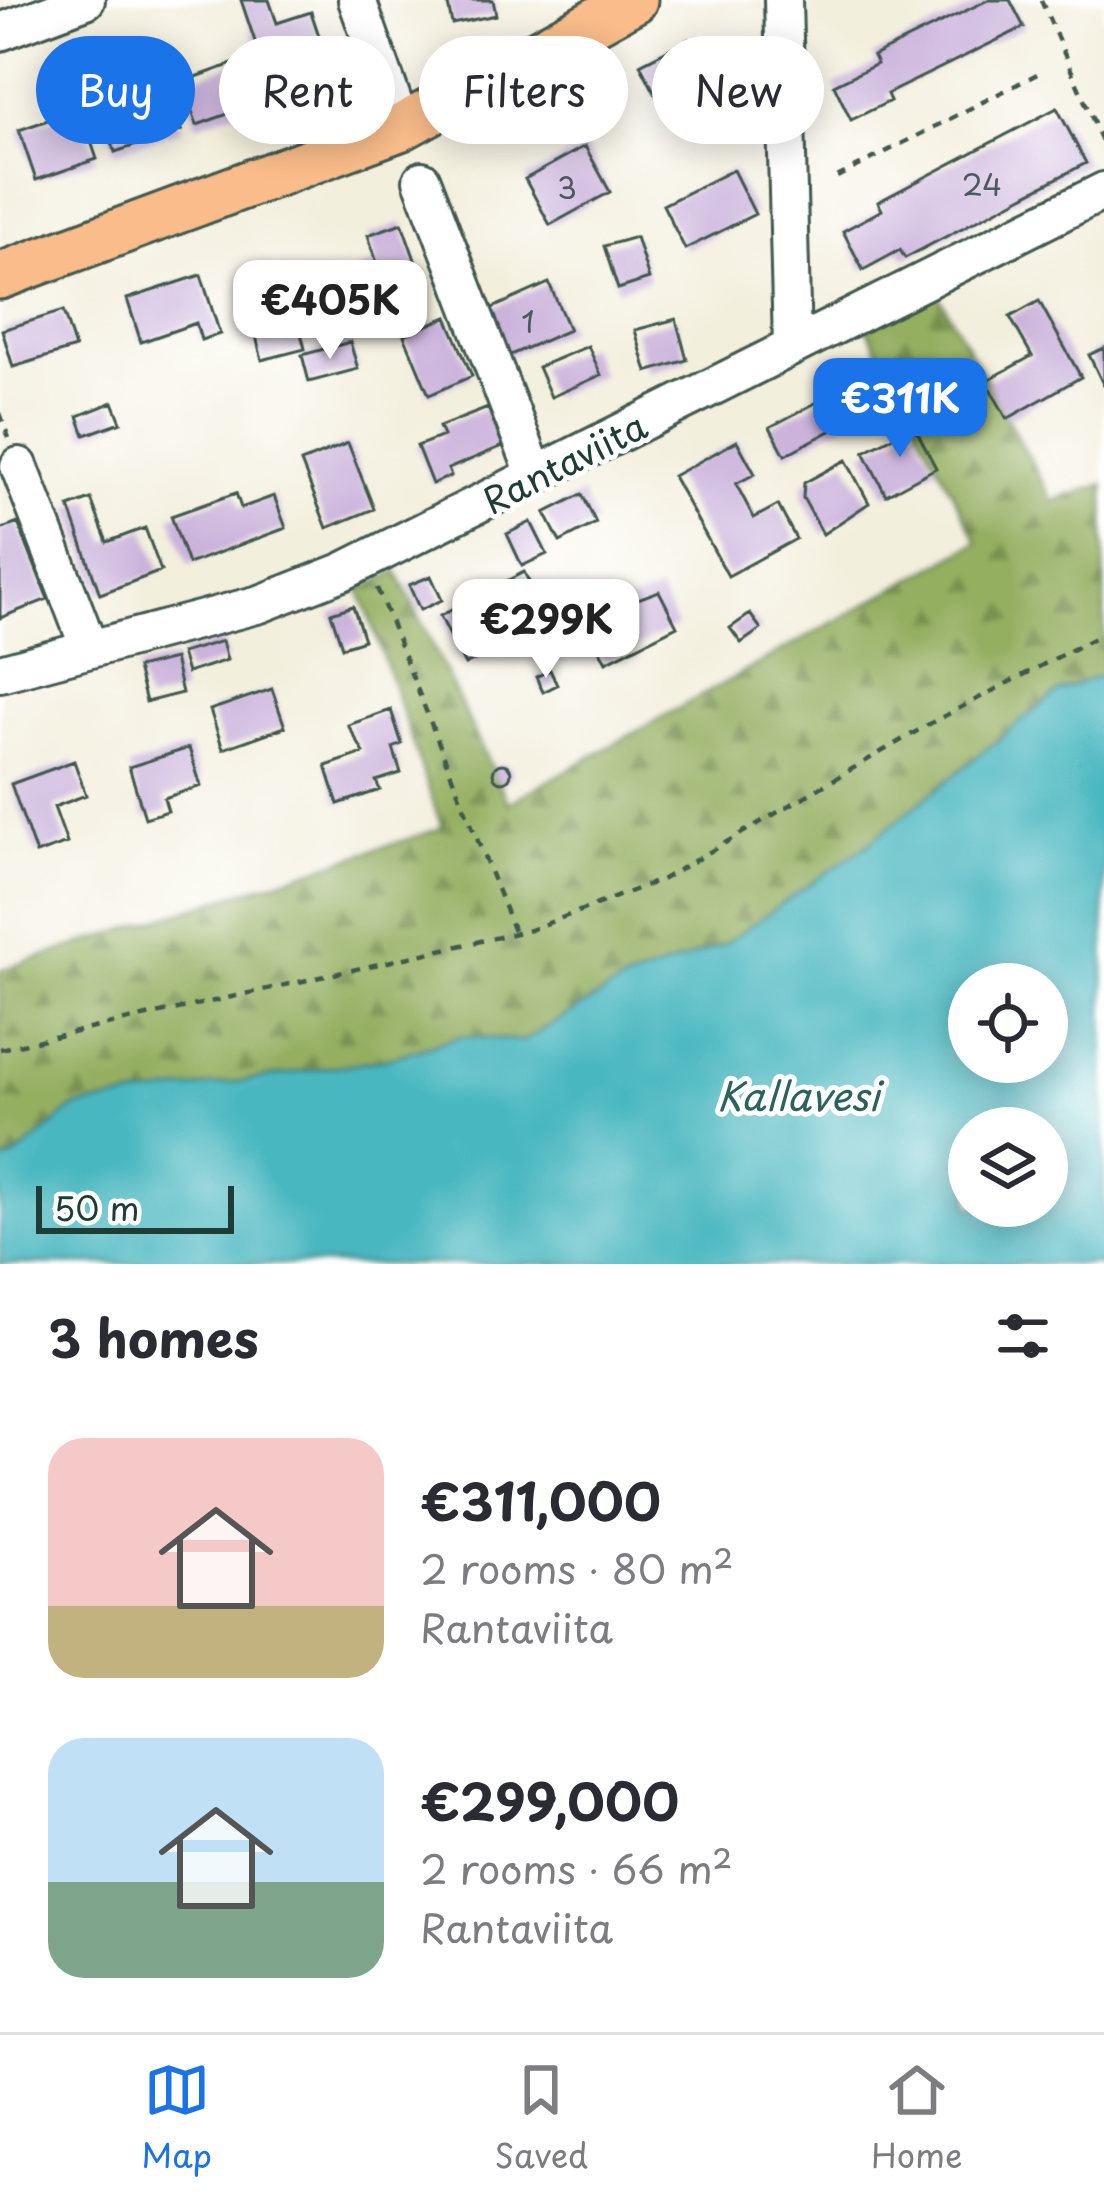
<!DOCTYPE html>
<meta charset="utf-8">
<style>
body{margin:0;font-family:"Playpen Sans",sans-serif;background:#f7f7f7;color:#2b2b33;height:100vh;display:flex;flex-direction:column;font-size:45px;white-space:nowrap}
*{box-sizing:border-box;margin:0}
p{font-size:39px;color:#7c7c81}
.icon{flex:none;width:66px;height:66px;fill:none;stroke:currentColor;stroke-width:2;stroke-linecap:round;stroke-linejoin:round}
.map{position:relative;height:1264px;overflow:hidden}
.side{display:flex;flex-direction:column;background:#fff;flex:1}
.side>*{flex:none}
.hud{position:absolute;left:36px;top:36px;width:1032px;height:108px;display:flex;gap:24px}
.buttons{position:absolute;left:948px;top:963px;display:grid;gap:24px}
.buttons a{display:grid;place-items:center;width:120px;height:120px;border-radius:50%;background:#fff;box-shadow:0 6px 30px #0003;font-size:60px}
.scale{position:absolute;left:36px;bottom:30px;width:198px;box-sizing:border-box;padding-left:12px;border:6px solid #1f3d34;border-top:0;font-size:33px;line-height:42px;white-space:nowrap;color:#1f3d34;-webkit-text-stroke:9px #fff;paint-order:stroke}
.price{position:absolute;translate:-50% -102px;padding:0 27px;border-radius:24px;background:#fff;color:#222;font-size:39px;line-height:78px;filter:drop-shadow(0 3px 6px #0008)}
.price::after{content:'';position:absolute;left:50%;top:72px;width:36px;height:27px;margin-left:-18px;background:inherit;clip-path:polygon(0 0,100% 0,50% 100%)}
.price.on{background:#1a73e8;color:#fff}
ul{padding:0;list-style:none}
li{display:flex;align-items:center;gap:36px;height:300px;padding:0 48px}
li span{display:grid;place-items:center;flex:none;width:336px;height:240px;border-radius:36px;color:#555}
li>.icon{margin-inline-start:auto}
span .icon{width:144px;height:144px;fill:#fffc;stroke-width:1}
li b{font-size:51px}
h2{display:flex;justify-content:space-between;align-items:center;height:144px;padding:0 48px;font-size:51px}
.pill{padding:0 42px;border-radius:54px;background:#fff;box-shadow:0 6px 30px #0003;font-size:42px;line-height:108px}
.pill.on{background:#1a73e8;color:#fff}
.menu{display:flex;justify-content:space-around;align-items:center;height:168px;border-top:3px solid #e1e1e2;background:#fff;font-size:33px;color:#7c7c81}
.menu a{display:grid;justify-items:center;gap:6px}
.menu .on{color:#1a73e8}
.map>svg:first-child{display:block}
.forest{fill:url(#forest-firs);stroke:#5a764a;stroke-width:3}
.water{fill:#48b7c0;stroke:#347a7a;stroke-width:3;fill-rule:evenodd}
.building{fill:#cbb3dc}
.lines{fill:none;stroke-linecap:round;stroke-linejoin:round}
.minor-casing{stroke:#3f584d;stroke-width:42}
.major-casing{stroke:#3f584d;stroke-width:51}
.path{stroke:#3f584d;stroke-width:4.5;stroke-dasharray:9 9;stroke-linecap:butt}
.minor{stroke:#fff;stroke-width:36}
.major{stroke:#f9bc8a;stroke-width:45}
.labels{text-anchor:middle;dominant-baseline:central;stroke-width:10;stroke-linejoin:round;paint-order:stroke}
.number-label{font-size:30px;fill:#4a5a5e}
.street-label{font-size:36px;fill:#1f3d34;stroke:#fff}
.water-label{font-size:39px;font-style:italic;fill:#2b625e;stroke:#fff}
</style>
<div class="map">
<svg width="1104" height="1264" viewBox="0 0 1104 1264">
<defs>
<pattern id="forest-firs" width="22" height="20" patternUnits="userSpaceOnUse" patternTransform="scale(3)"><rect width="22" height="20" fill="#94af60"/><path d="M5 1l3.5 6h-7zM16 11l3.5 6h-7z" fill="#789050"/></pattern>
</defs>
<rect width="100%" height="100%" fill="#fff"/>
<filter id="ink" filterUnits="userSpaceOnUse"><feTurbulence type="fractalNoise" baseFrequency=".00833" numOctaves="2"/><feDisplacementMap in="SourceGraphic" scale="24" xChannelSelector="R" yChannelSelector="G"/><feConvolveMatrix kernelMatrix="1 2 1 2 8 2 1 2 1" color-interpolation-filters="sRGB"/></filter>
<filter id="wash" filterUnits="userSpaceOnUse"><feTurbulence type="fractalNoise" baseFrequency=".004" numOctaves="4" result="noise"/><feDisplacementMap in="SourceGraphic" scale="48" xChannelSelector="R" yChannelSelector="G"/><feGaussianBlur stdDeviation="2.7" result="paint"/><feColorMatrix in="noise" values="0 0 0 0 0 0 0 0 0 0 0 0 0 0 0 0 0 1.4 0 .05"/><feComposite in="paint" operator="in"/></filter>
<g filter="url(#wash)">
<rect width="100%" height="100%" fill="#f3efdd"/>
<path class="forest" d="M 938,294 L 1053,501 L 1104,484 L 1104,674 L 1059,691 L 868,844 L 724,944 L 622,983 L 523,1041 L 460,1036 L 390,1058 L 74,1107 L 13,1159 L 0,1162 L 0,970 L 442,828 L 360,590 L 397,571 L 508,803 L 978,542 L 867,328 Z"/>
<path class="water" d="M 1104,674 L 1104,1264 L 0,1264 L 0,1162 L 13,1159 L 74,1107 L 390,1058 L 460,1036 L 524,1041 L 622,983 L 724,944 L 868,844 L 1059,691 ZM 969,984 L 1047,984 L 1047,1062 L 969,1062 ZM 969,1128 L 1047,1128 L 1047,1206 L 969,1206 Z"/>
<g id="blocks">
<path class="building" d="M 241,0 L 269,0 L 277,23 L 311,12 L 327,60 L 268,80 Z
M 447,0 L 493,0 L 496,15 L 452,24 Z
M 988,0 L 1010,0 L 1024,27 L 887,94 L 890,101 L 851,120 L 834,85 L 877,64 L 873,56 Z
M 689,39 L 709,76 L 659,101 L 640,64 Z
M 63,57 L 73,88 L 55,94 L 45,63 Z
M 252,57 L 267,100 L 197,125 L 182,82 Z
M 135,79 L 145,106 L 171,97 L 182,130 L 115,152 L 95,93 Z
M 1057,108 L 1086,163 L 905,258 L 900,250 L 863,270 L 843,231 L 882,210 L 878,202 Z
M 80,109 L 97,159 L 36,180 L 19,130 Z
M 585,146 L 610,192 L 550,225 L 525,179 Z
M 733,170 L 755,214 L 685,249 L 663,205 Z
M 402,223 L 426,291 L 372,309 L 358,270 L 377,263 L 368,235 Z
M 636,237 L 649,279 L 618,289 L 604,246 Z
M 285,270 L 305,349 L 262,360 L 242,280 Z
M 201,275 L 220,334 L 201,340 L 196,323 L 141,342 L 127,299 Z
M 549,283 L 569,330 L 508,356 L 488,310 Z
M 1039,301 L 1081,377 L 1007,419 L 986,381 L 1032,356 L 1010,317 Z
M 63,311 L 75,348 L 13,367 L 2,330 Z
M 447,317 L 472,376 L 429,395 L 404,335 Z
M 676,319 L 687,360 L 647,372 L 635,330 Z
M 350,342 L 358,369 L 309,382 L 302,355 Z
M 588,346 L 601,375 L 551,397 L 538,367 Z
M 1104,348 L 1104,386 L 1089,355 Z
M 884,367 L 898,395 L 785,455 L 770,427 Z
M 113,402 L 121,422 L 85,435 L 78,416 Z
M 488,408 L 503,446 L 448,469 L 451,476 L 432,484 L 417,446 L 443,436 L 439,427 Z
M 914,426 L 936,468 L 886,495 L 864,452 Z
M 737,441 L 755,474 L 736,484 L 754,518 L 778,505 L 796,539 L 728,576 L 673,476 Z
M 348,443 L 374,509 L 327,528 L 301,462 Z
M 846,460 L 869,503 L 823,534 L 803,498 L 804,483 Z
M 236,493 L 241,508 L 274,496 L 286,528 L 188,564 L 171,516 Z
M 582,494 L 596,523 L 560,542 L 545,513 Z
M 91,499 L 107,542 L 145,528 L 161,571 L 100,594 L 69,507 Z
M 531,522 L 547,554 L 522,566 L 507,534 Z
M 18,523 L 48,599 L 0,618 L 0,530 Z
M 524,572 L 549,621 L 515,639 L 489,590 Z
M 431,576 L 442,600 L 420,610 L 409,585 Z
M 659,591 L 677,626 L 606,662 L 590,632 L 606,624 L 603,619 L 618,612 L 616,607 Z
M 475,598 L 500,647 L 465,665 L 440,616 Z
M 353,606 L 364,640 L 342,647 L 331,613 Z
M 750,614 L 761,629 L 741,643 L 730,628 Z
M 222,641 L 227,660 L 187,673 L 181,653 Z
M 174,659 L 182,693 L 146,702 L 137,668 Z
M 550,670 L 557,685 L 543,692 L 536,677 Z
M 272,689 L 285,727 L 223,749 L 210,710 Z
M 391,710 L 402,744 L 393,748 L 401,773 L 376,781 L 380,790 L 338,804 L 326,766 L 364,753 L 348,725 Z
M 189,748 L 201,786 L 164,798 L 168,811 L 145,818 L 129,767 Z
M 74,761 L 86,795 L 54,807 L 67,843 L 36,854 L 11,784 Z
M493 773a9 9 0 1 1 18 0a9 9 0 1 1-18 0Z"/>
</g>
</g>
<g filter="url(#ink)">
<use href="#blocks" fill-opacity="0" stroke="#3f584d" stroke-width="3"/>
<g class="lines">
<g class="minor-casing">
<path id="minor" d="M 357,0 L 402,127
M 783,0 L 792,346
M 0,32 L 86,0
M 422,180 L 536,477
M 19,466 L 88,645
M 0,673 L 260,604 L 342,572 L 1104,191"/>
</g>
<g class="major-casing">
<path id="major" d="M 0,276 L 402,127 L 634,0"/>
</g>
<path class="path" d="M 1041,0 L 1104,146
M 837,177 L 1041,72
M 0,413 L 9,438
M 377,588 L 515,934
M 0,1049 L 530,930 L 663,879 L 931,723 L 1104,633"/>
<use href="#minor" class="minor"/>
<use href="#major" class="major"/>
</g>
</g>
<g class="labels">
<g class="number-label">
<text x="982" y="183">24</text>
<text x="567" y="186">3</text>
<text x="528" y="320">1</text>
</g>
<g class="street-label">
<text transform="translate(564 462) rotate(-27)">Rantaviita</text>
</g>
<g class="water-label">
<text x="798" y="1094">Kallavesi</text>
</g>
</g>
</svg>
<div class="buttons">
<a><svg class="icon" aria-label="locate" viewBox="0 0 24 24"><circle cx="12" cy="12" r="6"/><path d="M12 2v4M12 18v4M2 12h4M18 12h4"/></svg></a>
<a><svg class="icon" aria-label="layers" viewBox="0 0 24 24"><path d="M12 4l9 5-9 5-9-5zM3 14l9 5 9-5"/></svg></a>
</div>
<div class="scale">50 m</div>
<b class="price" style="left:330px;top:362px">€405K</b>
<b class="price on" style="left:900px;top:460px">€311K</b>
<b class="price" style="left:546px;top:681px">€299K</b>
<div class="hud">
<a class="pill on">Buy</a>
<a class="pill">Rent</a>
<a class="pill">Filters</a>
<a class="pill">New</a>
</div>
</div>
<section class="side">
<h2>3 homes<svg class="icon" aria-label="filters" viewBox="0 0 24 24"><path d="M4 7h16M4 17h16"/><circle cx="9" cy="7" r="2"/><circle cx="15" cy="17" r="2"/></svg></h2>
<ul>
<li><span style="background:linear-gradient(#f6c9c9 70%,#c2b280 0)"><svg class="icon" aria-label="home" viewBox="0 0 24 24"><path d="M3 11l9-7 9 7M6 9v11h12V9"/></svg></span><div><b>€311,000</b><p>2 rooms · 80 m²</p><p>Rantaviita</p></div></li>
<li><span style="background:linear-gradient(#bfe0f5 60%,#7fa58c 0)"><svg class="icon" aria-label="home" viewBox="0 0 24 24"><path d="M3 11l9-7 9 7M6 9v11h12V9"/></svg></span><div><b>€299,000</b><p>2 rooms · 66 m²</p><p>Rantaviita</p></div></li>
</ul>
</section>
<nav class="menu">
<a class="on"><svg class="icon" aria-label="map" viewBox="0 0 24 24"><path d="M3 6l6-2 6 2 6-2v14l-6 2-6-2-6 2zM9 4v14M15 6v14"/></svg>Map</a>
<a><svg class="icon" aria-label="saved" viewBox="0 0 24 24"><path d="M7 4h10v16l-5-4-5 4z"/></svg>Saved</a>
<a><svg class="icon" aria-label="home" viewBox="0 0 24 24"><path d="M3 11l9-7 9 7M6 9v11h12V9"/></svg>Home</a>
</nav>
